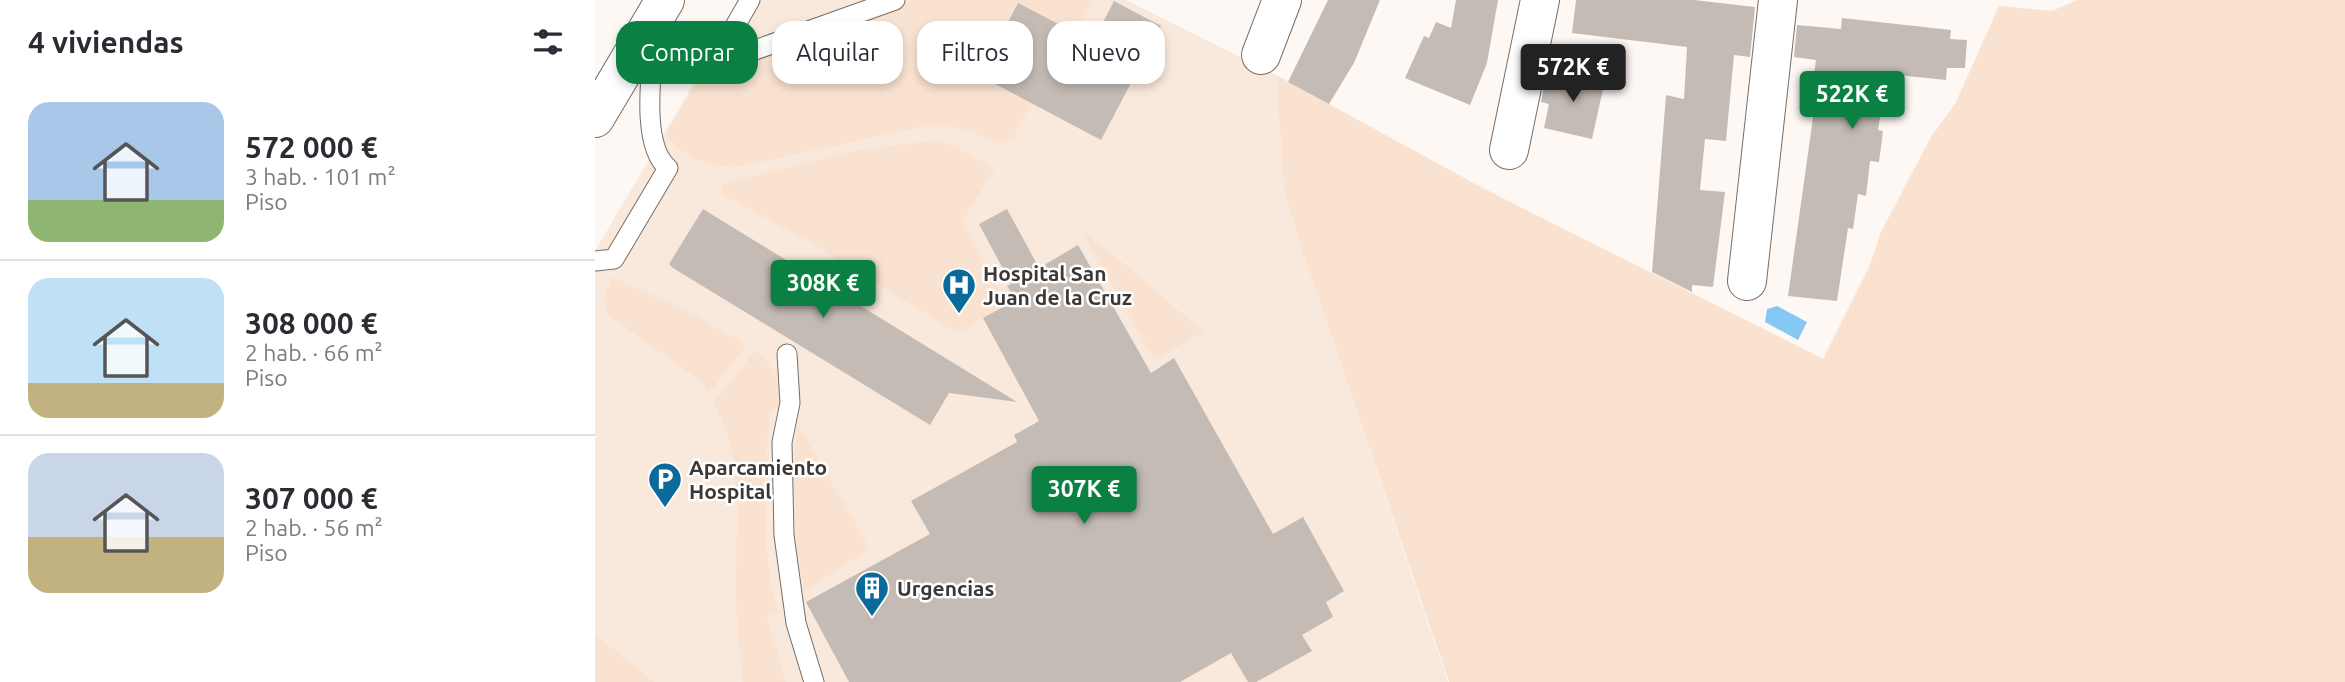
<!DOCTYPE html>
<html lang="es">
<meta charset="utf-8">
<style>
body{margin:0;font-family:Ubuntu,sans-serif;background:#f2f2f3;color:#2b2b33;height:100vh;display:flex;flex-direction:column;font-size:26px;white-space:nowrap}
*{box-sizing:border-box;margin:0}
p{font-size:23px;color:#7c7c81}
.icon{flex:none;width:38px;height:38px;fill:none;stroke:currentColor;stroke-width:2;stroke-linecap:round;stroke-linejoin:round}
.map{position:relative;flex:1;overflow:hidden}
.sheet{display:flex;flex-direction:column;background:#fff;width:595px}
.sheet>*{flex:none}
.hud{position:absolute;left:21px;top:21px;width:665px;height:63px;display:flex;gap:14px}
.price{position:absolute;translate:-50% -60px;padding:0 16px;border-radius:7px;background:#0b8043;color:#fff;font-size:23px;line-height:46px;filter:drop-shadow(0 2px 4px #0008)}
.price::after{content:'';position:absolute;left:50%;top:42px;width:21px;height:16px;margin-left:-10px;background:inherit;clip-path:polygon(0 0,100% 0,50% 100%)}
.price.selected{background:#222;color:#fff}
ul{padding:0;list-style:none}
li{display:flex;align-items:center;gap:21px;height:175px;padding:0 28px}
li+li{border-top:2px solid #e1e1e2}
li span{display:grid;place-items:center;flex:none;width:196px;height:140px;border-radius:21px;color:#555}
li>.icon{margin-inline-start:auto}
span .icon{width:84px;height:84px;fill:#fffc;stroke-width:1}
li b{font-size:30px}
h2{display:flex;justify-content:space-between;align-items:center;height:84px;padding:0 28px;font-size:30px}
.chip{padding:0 24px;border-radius:21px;background:#fff;box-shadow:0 4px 10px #0003;font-size:24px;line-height:63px}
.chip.selected{background:#0b8043;color:#fff}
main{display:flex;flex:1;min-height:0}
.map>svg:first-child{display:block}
.built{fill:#f9e9dd}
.green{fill:#f9e2d0}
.water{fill:#86c8f4}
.building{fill:#c4bbb5}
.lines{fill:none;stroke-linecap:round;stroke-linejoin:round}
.lane-casing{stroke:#766e68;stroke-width:21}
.street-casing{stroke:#766e68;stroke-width:40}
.primary-casing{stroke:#766e68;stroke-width:40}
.lane{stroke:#fff;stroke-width:19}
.street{stroke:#fff;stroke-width:38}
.primary{stroke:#fff;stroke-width:38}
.labels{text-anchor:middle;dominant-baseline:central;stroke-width:5;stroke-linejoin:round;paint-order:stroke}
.poi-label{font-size:21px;font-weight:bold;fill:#3c3836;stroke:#fff;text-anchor:start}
</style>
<main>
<section class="sheet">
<h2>4 viviendas<svg class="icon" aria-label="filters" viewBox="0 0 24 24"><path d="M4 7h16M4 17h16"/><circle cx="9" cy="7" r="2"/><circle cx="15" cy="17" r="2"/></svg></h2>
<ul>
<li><span style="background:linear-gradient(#a9c7e8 70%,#8fb573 0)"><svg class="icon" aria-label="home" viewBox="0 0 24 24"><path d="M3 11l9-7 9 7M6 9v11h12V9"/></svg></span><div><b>572 000 €</b><p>3 hab. · 101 m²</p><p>Piso</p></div></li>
<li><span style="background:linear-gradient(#bfe0f5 75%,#c2b280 0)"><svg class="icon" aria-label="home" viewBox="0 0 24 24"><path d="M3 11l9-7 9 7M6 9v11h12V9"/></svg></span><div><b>308 000 €</b><p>2 hab. · 66 m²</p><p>Piso</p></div></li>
<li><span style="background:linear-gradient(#c9d6e8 60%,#c2b280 0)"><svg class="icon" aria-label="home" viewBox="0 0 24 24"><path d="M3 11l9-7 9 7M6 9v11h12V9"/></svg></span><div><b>307 000 €</b><p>2 hab. · 56 m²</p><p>Piso</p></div></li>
</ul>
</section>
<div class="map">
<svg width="1750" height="682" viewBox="0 0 1750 682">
<rect width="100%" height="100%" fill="#fef8f4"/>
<path class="built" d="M 148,0 L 531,0 L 681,75 L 689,190 L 706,248 L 853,682 L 60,682 L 0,634 L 0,251 Z"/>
<path class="green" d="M 317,0 L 497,0 L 479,33 L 423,4 L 385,76 L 437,103 L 419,136 L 407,143 L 362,127 L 326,127 L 141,167 C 115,167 85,158 71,133 L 105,77 Z
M 1482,0 L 1750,0 L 1750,682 L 854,682 L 706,248 L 689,190 L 681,75 L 886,187 L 1228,359 L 1274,267 L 1286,232 L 1336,137 L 1360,104 L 1404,6 L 1457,11 Z
M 338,141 L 361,147 L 400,169 L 367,221 L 404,290 L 412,286 L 421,300 L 362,333 L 204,236 L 127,194 L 126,184 L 262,150 Z
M 487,232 L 513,250 L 609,332 L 559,360 Z
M 18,277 L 98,314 L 152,345 L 114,393 L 103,379 L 14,316 L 8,301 Z
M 161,350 C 178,366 185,380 186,404 L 175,413 C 168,479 166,548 183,613 L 172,616 L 191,682 L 148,682 C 145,653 141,624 141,595 C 140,533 151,459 118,403 Z
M 203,424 L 275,549 L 209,592 C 200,536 194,481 203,424 Z
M 0,634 L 60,682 L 0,682 Z"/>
<path class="water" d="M 1182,306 L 1212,322 L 1203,340 L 1170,322 L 1172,309 Z"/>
<path class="building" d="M 733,0 L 785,0 L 759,63 L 734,104 L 693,82 Z
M 861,0 L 903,0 L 892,63 L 875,105 L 810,78 L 829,36 L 834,38 L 841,22 L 856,28 Z
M 981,0 L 1099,0 L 1160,7 L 1155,57 L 1139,55 L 1131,141 L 1110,139 L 1105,190 L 1130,192 L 1118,287 L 1097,285 L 1097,292 L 1057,272 L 1071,95 L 1089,99 L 1092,47 L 977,33 Z
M 519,1 L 566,26 L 506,140 L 385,76 L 423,3 L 498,42 Z
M 1247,18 L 1356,30 L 1355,39 L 1372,40 L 1370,68 L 1352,68 L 1351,80 L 1292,74 L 1283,130 L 1288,131 L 1284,162 L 1275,161 L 1271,196 L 1263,194 L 1258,229 L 1253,228 L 1242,301 L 1193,296 L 1224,75 L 1219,74 L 1221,60 L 1199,57 L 1202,25 L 1246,29 Z
M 973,72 L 1010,80 L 997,139 L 949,128 L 954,104 L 946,102 L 952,74 L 973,78 Z
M 108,209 L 422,402 L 354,393 L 335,425 L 78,268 L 74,264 Z
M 412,209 L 444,268 L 483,245 L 556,373 L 579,358 L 678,534 L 708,517 L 749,591 L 731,602 L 738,617 L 707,635 L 717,651 L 661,682 L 653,682 L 636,653 L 585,682 L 254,682 L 211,602 L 335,534 L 316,501 L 422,442 L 419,435 L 444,421 L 388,318 L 421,300 L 412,286 L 416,284 L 384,224 Z"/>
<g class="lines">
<g class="lane-casing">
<path id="lane" d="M 155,0 L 128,47 L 127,53 L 132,60 L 300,0
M 0,261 L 19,259 L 73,168 C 45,145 57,69 59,35
M 192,354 L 195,403 L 187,442 L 189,535 L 201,623 L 219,682"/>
</g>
<g class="street-casing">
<path id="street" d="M 666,55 L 687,0
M 914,150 L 945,0
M 1152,281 L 1183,0"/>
</g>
<g class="primary-casing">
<path id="primary" d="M 0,118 L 70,0"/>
</g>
<use href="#lane" class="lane"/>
<use href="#street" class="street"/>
<use href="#primary" class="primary"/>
</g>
<defs>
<g id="hospital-pin" transform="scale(1.75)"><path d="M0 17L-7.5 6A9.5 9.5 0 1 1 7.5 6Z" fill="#0a6a99" stroke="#fff"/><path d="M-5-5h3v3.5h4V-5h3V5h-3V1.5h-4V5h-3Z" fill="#fff"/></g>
<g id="parking-pin" transform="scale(1.75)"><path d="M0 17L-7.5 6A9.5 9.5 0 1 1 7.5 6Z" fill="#0a6a99" stroke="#fff"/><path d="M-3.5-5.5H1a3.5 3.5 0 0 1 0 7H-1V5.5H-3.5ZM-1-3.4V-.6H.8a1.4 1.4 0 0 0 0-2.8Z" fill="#fff"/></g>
<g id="building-pin" transform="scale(1.75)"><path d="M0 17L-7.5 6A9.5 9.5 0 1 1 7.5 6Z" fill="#0a6a99" stroke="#fff"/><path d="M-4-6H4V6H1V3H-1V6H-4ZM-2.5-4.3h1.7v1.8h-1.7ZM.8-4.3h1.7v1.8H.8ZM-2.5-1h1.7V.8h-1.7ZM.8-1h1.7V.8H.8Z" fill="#fff"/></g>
</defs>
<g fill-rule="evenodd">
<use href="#hospital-pin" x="364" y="285"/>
<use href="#parking-pin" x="70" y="479"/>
<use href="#building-pin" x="277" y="588"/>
</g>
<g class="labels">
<g class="poi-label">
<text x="388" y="273">Hospital San<tspan x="388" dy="24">Juan de la Cruz</tspan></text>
<text x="94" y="467">Aparcamiento<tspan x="94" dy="24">Hospital</tspan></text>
<text x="302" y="588">Urgencias</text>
</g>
</g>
</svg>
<b class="price selected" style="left:978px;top:104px">572K €</b>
<b class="price" style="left:1257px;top:131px">522K €</b>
<b class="price" style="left:228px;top:320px">308K €</b>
<b class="price" style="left:489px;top:526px">307K €</b>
<div class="hud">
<a class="chip selected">Comprar</a>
<a class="chip">Alquilar</a>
<a class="chip">Filtros</a>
<a class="chip">Nuevo</a>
</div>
</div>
</main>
